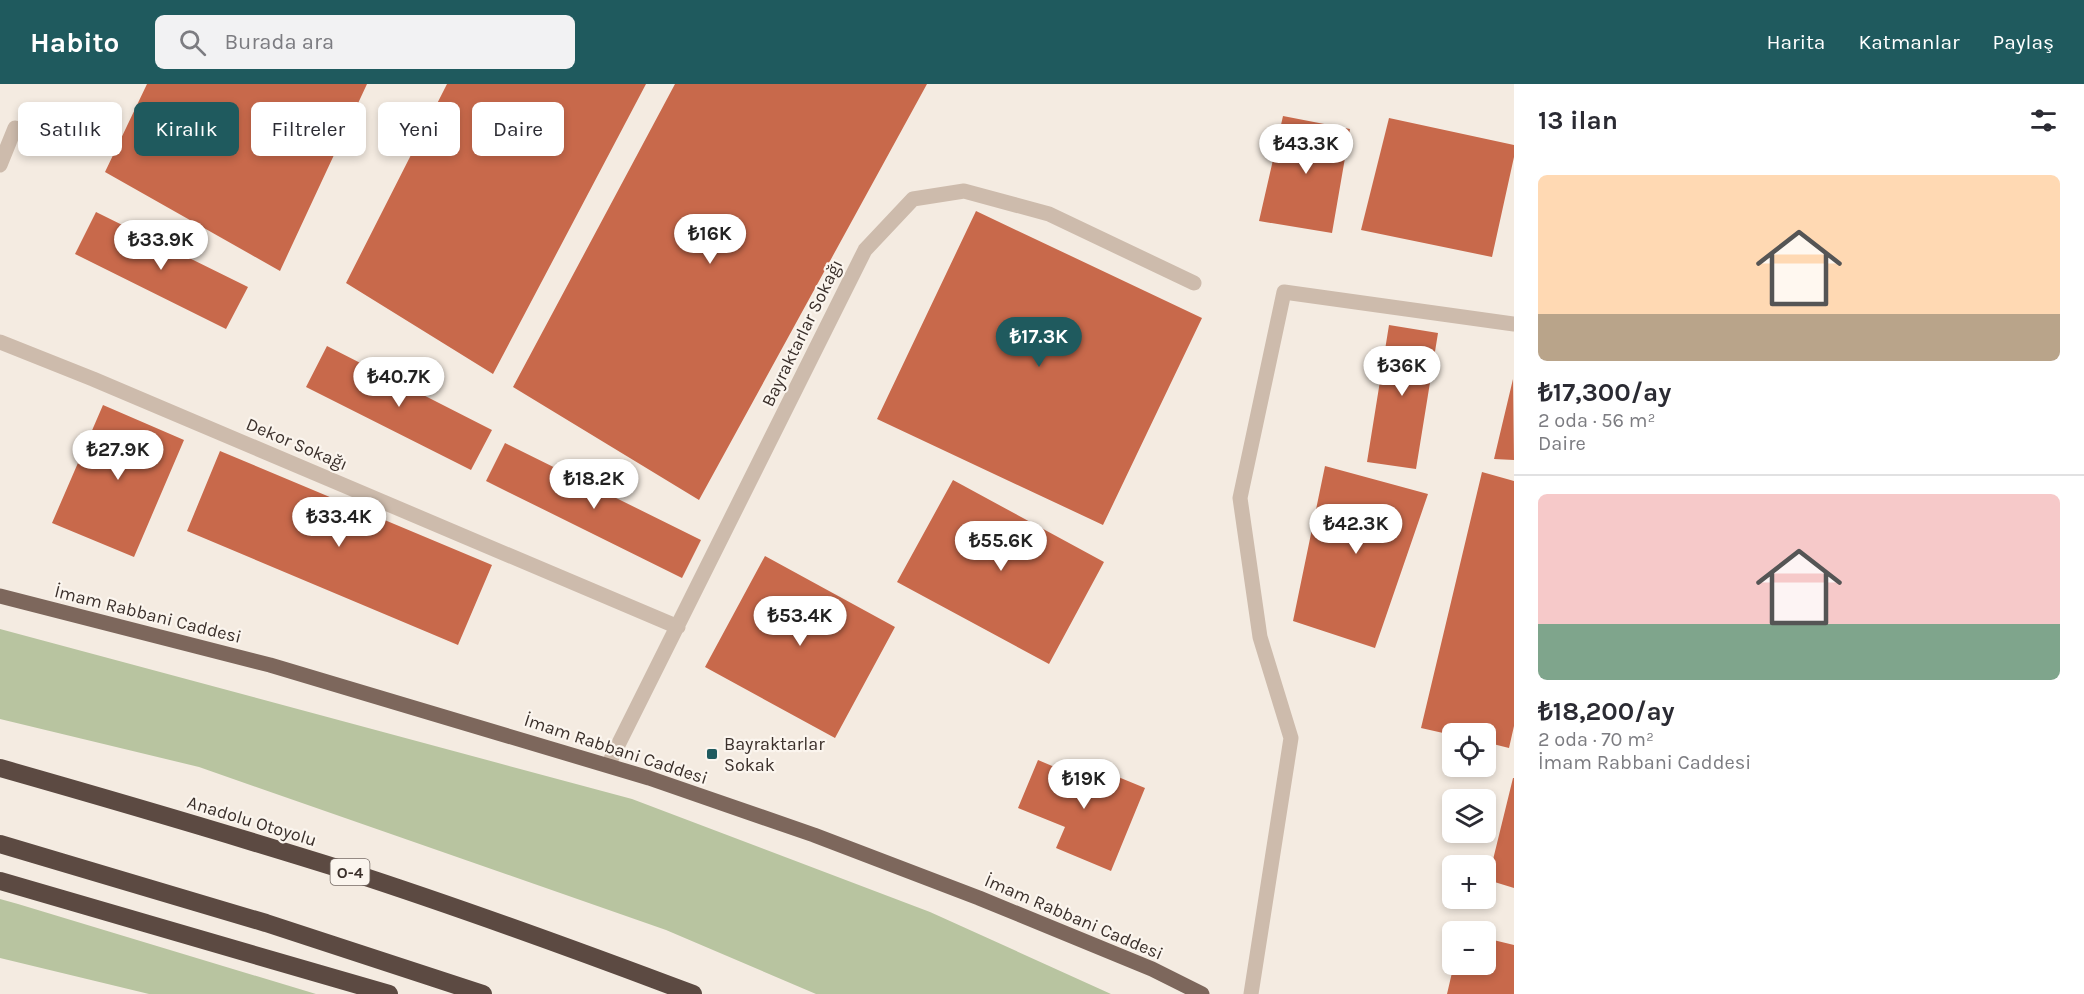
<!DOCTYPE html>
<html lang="tr">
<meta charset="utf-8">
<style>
body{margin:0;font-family:Karla,sans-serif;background:#f2f2f3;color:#2b2b33;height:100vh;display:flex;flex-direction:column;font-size:22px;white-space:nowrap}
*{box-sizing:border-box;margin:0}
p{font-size:20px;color:#7c7c81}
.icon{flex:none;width:33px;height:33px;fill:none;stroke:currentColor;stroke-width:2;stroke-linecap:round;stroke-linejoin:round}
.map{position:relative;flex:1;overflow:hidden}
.drawer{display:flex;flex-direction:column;background:#fff;width:570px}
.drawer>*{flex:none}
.guide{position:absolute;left:18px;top:18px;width:570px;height:54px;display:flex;gap:12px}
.controls{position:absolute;left:1442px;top:639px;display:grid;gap:12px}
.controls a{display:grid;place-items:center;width:54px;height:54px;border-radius:9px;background:#fff;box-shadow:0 3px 9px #0003;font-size:30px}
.price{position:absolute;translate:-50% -51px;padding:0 14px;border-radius:21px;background:#fff;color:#222;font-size:20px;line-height:39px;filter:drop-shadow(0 2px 3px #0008)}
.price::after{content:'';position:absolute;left:50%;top:36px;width:18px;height:14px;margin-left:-9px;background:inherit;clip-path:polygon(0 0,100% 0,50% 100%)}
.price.active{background:#1f5a5e;color:#fff}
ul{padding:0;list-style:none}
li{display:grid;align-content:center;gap:12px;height:318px;padding:0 24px}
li+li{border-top:2px solid #e1e1e2}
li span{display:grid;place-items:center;height:186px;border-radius:9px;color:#555}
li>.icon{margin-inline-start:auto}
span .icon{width:108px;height:108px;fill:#fffc;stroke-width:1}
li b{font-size:26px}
h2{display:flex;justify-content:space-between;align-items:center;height:72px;padding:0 24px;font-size:26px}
.tag{padding:0 21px;border-radius:9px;background:#fff;box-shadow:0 3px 9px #0003;font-size:21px;line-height:54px}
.tag.active{background:#1f5a5e;color:#fff}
header{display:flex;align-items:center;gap:36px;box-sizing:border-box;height:84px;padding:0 30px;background:#1f5a5e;color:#fff}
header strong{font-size:28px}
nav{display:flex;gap:33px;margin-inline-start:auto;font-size:21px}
.search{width:420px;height:54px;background:#f2f2f3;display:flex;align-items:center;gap:15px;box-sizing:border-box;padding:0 21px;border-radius:9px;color:#7c7c81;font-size:22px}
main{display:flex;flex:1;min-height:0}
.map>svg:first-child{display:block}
.green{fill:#b8c4a0}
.building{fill:#c8694b}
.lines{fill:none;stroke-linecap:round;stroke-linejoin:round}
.minor{stroke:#cdbbac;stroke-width:15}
.major{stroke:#7d675c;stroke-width:15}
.highway{stroke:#5c4a42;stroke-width:18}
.poi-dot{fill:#1f5a5e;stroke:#fbf5ee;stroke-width:2}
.labels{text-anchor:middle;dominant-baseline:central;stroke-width:4.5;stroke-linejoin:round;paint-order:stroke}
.shield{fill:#fbf5ee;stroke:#756b66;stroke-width:1.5}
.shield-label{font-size:16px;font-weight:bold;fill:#3b302b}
.street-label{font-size:18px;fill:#3b302b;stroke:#fbf5ee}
.poi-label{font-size:18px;fill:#3b302b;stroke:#fbf5ee;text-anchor:start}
</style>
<header>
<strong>Habito</strong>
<div class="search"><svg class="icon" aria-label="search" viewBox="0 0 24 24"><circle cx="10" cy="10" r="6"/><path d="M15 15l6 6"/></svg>Burada ara</div>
<nav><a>Harita</a><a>Katmanlar</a><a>Paylaş</a></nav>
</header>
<main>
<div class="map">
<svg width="1514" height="910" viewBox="0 0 1514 910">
<rect width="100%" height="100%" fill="#f4ebe1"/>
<path class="green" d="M 0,545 L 632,715 L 930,828 L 1111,910 L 816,910 L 666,846 L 199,683 L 0,635 Z
M 0,815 L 18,820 L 316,910 L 149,910 L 0,874 Z"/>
<path class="building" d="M 147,0 L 367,0 L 280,187 L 105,88 Z
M 447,0 L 646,0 L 493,290 L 346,199 Z
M 675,0 L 927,0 L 699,416 L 513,303 Z
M 1283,32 L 1350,45 L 1332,149 L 1259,137 Z
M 1389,34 L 1514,61 L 1514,73 L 1492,173 L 1361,146 Z
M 976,127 L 1202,234 L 1103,441 L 877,335 Z
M 96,128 L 248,203 L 226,245 L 75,170 Z
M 1389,241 L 1438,249 L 1416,385 L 1367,378 Z
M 327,262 L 492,346 L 471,386 L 306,303 Z
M 1513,295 L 1514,376 L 1494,375 Z
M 103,321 L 184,356 L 134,473 L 52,439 Z
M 505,359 L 701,456 L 682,494 L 486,397 Z
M 220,367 L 492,481 L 458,561 L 187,447 Z
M 1325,382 L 1428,410 L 1375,564 L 1293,537 Z
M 1482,388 L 1514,397 L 1514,642 L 1509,664 L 1485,658 L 1485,650 L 1452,650 L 1452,651 L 1421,644 Z
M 953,396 L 1104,478 L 1049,580 L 897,498 Z
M 765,472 L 895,543 L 835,654 L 705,583 Z
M 1038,676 L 1083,695 L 1089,681 L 1145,704 L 1111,787 L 1056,764 L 1065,743 L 1018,724 Z
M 1513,694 L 1514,694 L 1514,804 L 1488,796 Z
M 1485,854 L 1514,861 L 1514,910 L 1447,910 L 1454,880 L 1485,880 Z"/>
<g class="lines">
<path class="minor" d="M 0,81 L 15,44
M 0,258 L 93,295 L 678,543
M 608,681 L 865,166 L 913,115 L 964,107 L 1049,130 L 1194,199
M 1251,910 L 1291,654 L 1260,553 L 1240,414 L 1284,208 L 1514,240"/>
<path class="major" d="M 0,512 L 270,581 L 649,694 L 814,751 L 979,814 L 1152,885 L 1202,910"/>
<path class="highway" d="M 0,684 C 116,717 232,751 347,787 C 464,825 579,867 693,910
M 0,760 L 266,839 L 483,910
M 0,797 L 389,910"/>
</g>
<rect class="poi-dot" x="706" y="664" width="12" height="12" rx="3"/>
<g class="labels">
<rect class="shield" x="330.5" y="775" width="39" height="26" rx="4.5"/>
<g class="shield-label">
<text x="350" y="788">O-4</text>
</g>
<g class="street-label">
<text transform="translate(802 249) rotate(-64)">Bayraktarlar Sokağı</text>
<text transform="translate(297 360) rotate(23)">Dekor Sokağı</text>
<text transform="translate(148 530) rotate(14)">İmam Rabbani Caddesi</text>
<text transform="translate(616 665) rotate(18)">İmam Rabbani Caddesi</text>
<text transform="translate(252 737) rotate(17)">Anadolu Otoyolu</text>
<text transform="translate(1074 833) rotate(23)">İmam Rabbani Caddesi</text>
</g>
<g class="poi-label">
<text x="724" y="660">Bayraktarlar<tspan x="724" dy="21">Sokak</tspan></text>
</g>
</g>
</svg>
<div class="controls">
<a><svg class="icon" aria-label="locate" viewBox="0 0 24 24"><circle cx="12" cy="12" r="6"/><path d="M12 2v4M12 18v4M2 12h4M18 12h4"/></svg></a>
<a><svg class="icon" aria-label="layers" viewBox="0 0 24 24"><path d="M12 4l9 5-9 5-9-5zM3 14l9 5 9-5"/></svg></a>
<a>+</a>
<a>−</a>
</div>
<b class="price" style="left:1306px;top:91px">₺43.3K</b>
<b class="price" style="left:710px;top:181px">₺16K</b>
<b class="price" style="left:161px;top:187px">₺33.9K</b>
<b class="price active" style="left:1039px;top:284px">₺17.3K</b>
<b class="price" style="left:1402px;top:313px">₺36K</b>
<b class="price" style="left:399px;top:324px">₺40.7K</b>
<b class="price" style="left:118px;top:397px">₺27.9K</b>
<b class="price" style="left:594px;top:426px">₺18.2K</b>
<b class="price" style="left:339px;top:464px">₺33.4K</b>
<b class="price" style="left:1356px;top:471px">₺42.3K</b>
<b class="price" style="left:1001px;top:488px">₺55.6K</b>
<b class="price" style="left:800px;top:563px">₺53.4K</b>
<b class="price" style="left:1084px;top:726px">₺19K</b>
<div class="guide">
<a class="tag">Satılık</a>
<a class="tag active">Kiralık</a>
<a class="tag">Filtreler</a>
<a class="tag">Yeni</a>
<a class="tag">Daire</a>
</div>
</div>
<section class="drawer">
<h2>13 ilan<svg class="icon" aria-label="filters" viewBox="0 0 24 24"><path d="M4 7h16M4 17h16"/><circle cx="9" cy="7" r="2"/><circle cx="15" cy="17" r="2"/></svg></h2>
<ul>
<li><span style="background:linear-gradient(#ffd9b3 75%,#b9a48a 0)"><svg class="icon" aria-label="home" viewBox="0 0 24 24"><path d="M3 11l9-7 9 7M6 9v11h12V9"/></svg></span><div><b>₺17,300/ay</b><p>2 oda · 56 m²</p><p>Daire</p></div></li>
<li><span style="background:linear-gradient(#f6c9c9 70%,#7fa58c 0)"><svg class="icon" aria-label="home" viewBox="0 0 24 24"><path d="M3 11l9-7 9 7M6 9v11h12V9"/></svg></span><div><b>₺18,200/ay</b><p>2 oda · 70 m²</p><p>İmam Rabbani Caddesi</p></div></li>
</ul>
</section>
</main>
